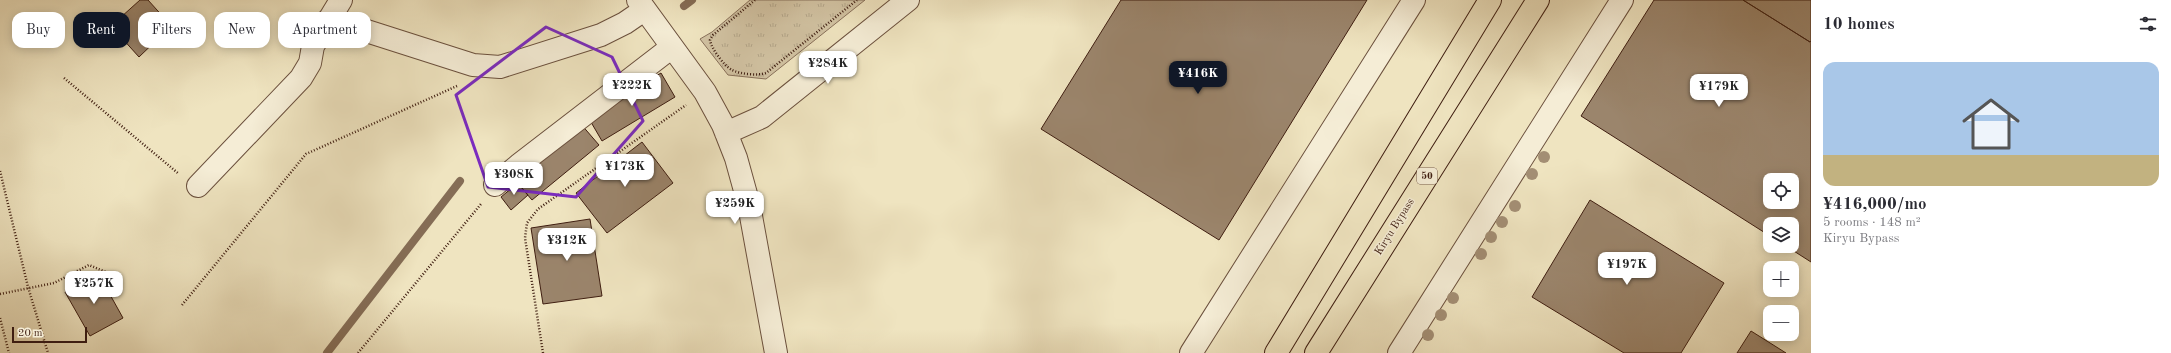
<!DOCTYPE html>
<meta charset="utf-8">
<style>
body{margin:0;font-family:"Old Standard TT",serif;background:#f2f2f3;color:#2b2b33;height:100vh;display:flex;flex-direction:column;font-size:15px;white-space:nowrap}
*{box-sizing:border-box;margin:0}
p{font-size:13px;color:#7c7c81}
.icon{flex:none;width:22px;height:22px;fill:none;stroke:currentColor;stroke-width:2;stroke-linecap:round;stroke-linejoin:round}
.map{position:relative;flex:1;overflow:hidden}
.panel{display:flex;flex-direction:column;background:#fff;width:360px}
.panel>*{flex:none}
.guide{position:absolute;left:12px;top:12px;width:380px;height:36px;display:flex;gap:8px}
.buttons{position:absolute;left:1763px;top:173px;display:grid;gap:8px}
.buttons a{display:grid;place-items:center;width:36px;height:36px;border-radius:8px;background:#fff;box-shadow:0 2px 10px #0003;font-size:20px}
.scale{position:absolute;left:12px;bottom:10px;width:75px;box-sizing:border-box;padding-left:4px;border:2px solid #3f1e11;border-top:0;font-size:11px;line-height:14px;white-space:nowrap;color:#3f1e11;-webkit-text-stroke:3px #f5edd6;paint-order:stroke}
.price{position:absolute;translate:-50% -34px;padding:0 9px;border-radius:8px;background:#fff;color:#222;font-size:13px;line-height:26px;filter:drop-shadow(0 1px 2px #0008)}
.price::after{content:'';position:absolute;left:50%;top:24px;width:12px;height:9px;margin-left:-6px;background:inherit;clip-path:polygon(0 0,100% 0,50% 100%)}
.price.current{background:#111827;color:#fff}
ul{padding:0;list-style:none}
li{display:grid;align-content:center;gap:8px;height:212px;padding:0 12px}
li span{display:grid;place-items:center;height:124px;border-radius:12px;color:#555}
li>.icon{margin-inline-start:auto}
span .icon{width:72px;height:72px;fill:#fffc;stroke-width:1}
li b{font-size:17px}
h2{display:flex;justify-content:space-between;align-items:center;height:48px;padding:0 12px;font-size:17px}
.tag{padding:0 14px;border-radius:12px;background:#fff;box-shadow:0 2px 10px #0003;font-size:14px;line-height:36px}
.tag.current{background:#111827;color:#fff}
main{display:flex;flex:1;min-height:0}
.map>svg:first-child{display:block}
.park{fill:url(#park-tufts);stroke:#88705a}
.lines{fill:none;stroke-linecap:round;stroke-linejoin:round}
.stream{stroke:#856d56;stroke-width:8}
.building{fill:#9b856c;stroke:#3f1e11;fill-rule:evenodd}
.minor-casing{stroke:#6b503d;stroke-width:24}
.highway-casing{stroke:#3f1e11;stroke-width:24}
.path{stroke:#3f1e11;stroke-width:2.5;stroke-dasharray:1 2;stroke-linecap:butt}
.minor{stroke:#f5edd6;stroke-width:22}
.highway{stroke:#efe4c0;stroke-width:22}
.tree{fill:#a38e74}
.marked{fill:none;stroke:#7b2cbf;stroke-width:3;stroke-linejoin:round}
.labels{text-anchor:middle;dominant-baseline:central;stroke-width:3;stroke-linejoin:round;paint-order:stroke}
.shield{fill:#f5edd6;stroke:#765c4c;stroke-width:1}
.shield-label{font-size:10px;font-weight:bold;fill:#3f1e11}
.street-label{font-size:11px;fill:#3f1e11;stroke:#f5edd6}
</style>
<main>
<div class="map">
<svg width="1811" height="353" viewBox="0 0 1811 353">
<defs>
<pattern id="park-tufts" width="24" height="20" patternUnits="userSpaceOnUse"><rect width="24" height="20" fill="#d1c2a2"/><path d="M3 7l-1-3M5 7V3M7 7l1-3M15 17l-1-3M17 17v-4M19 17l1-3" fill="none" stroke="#b4a68a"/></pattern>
</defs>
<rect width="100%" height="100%" fill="#efe4c0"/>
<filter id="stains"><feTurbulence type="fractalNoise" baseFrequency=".005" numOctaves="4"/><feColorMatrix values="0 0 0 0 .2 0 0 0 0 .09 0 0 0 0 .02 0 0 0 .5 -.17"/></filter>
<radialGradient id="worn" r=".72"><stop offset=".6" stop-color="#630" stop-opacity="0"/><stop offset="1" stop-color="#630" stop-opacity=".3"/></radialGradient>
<path class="park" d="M 750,0 L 865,0 L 766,79 L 728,75 L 700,39 L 712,32 Z"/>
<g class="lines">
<path class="stream" d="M 684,6 L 692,0
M 327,353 L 460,181"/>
</g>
<path class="building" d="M 140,0 L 148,0 L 175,30 L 167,37 L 164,33 L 139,57 L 111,26 Z
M 1121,0 L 1367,0 L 1219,240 L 1041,129 Z
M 1654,0 L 1743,0 L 1810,42 L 1811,41 L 1811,262 L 1786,246 L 1792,246 L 1792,224 L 1770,224 L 1770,236 L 1581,116 ZM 1770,180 L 1792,180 L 1792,202 L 1770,202 Z
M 1743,0 L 1811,0 L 1811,41 L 1810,42 Z
M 661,73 L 675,97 L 602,141 L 588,117 Z
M 580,123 L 599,145 L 532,200 L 513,178 Z
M 642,142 L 673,183 L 607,233 L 576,193 Z
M 518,183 L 528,195 L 511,210 L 501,197 Z
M 1590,200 L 1724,283 L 1681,353 L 1624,353 L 1532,297 Z
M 590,219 L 602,296 L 543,304 L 531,228 Z
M 98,273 L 123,318 L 90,336 L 65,292 Z
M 1751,331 L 1786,353 L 1737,353 Z"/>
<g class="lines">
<g class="minor-casing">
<path id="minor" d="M 638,0 L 705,92 L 723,125 L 736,158 L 749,205 L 776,353
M 329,19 L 473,65 L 500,67 L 601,35 L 625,23 L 644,10
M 726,133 L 762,117 L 908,0
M 495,185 L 520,164 L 672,47
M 198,186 L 301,78 L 310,63 L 313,46 L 341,0
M 1191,353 L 1414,0
M 1399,353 L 1622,0"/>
</g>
<g class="highway-casing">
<path id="highway" d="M 1276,353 L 1490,0
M 1316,353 L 1538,0"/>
</g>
<path class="path" d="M 755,0 L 713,35 L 710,40 C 711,48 724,66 732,70 C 740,74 758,76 766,73 L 857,0
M 64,78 L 179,174
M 0,171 L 28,287 L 48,353
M 0,294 L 54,283 L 89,265 L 113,275
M 182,305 L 306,154 L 457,86
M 0,318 L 9,353
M 358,353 L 481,204
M 543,353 L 525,238 L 527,223 L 538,209 L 686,105"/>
<use href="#minor" class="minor"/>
<use href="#highway" class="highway"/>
</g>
<g class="tree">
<circle cx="1544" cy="157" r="6"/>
<circle cx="1532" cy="174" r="6"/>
<circle cx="1515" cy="206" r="6"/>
<circle cx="1502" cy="222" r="6"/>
<circle cx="1491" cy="237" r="6"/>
<circle cx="1481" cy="254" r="6"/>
<circle cx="1453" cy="298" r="6"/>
<circle cx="1441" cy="315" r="6"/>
<circle cx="1428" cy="335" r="6"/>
</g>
<path class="marked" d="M 546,27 L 612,57 L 643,121 L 576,197 L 488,187 L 456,95 Z"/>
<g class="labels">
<rect class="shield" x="1417" y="168" width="20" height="16" rx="3"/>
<g class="shield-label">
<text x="1427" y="176">50</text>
</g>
<g class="street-label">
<text transform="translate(1395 227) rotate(-58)">Kiryu Bypass</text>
</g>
</g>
<rect width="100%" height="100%" filter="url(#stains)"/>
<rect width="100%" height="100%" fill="url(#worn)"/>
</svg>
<div class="buttons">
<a><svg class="icon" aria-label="locate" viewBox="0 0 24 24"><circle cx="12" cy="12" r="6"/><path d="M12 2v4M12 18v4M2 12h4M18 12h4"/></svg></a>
<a><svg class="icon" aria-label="layers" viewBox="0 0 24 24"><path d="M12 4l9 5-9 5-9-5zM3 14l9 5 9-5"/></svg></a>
<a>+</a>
<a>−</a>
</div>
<div class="scale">20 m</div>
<b class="price" style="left:828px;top:85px">¥284K</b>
<b class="price current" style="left:1198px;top:95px">¥416K</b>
<b class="price" style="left:632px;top:107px">¥222K</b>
<b class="price" style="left:1719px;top:108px">¥179K</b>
<b class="price" style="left:625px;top:188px">¥173K</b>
<b class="price" style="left:514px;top:196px">¥308K</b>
<b class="price" style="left:735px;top:225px">¥259K</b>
<b class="price" style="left:567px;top:262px">¥312K</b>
<b class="price" style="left:1627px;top:286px">¥197K</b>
<b class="price" style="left:94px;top:305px">¥257K</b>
<div class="guide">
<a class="tag">Buy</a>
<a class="tag current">Rent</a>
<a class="tag">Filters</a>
<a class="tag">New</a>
<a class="tag">Apartment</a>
</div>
</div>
<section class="panel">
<h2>10 homes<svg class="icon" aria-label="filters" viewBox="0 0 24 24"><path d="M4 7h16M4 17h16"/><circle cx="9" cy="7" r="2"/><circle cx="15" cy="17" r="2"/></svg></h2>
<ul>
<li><span style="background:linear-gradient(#a9c7e8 75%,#c2b280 0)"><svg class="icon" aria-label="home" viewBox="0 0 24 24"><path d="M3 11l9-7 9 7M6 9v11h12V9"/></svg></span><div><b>¥416,000/mo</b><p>5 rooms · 148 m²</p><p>Kiryu Bypass</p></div></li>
</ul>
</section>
</main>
